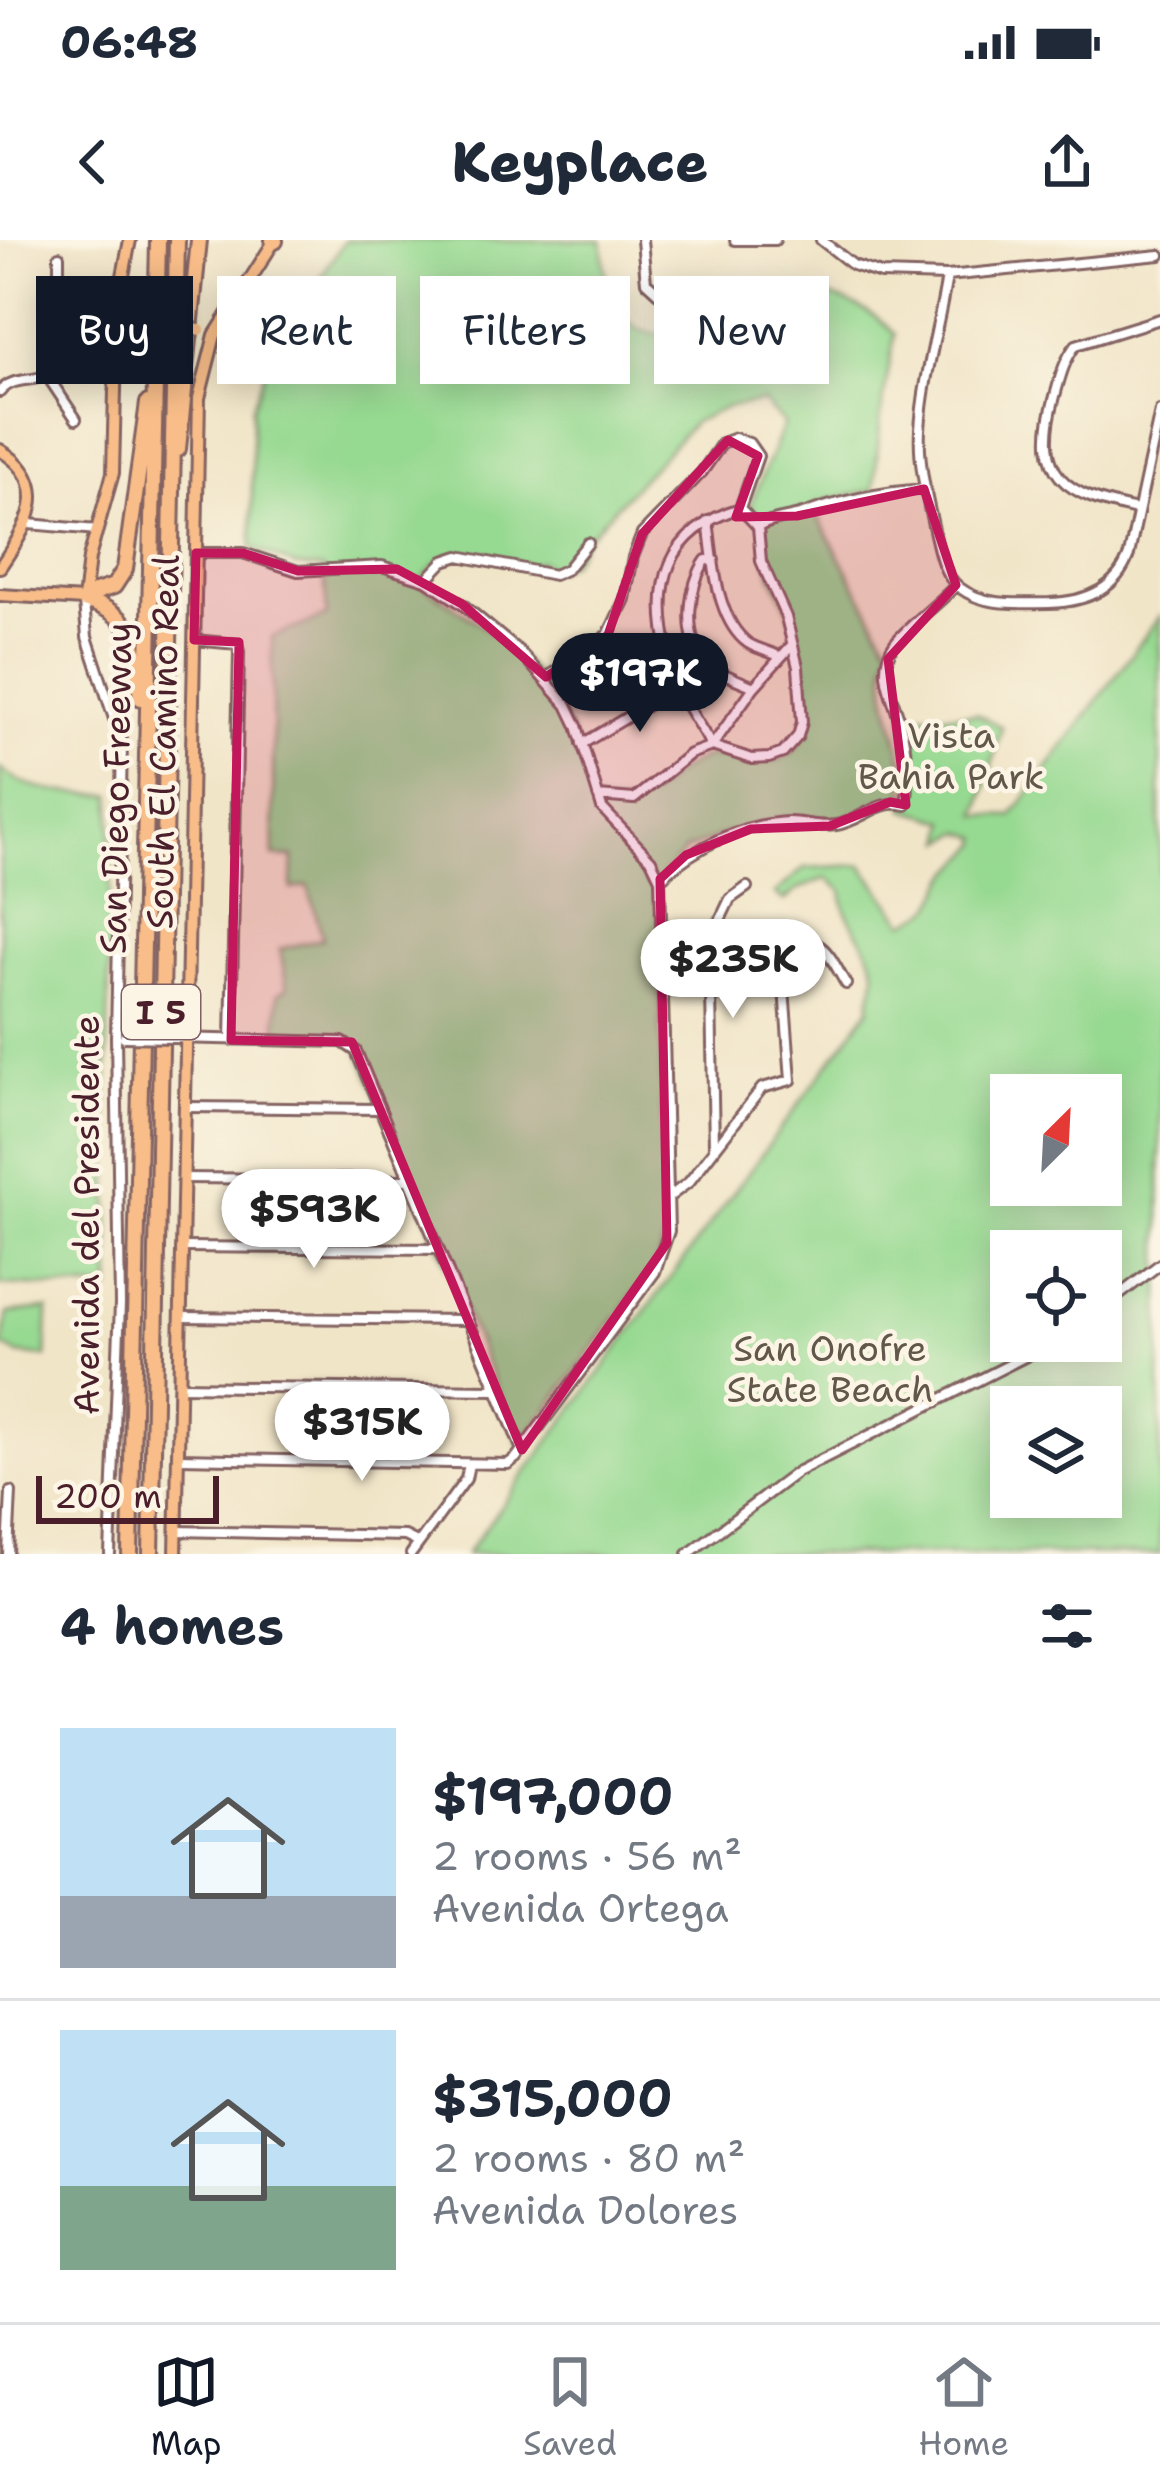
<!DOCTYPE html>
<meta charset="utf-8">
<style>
body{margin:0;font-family:"Shantell Sans",sans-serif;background:#f2f2f3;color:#1f2937;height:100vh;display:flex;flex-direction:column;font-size:45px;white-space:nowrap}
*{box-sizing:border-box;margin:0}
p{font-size:39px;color:#747a83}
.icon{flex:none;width:66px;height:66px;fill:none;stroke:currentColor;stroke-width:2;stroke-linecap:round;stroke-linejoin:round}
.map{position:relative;height:1314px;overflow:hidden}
.sheet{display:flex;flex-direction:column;background:#fff;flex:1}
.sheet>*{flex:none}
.top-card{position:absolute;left:36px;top:36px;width:1089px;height:108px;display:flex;gap:24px}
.needle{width:78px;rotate:24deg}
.controls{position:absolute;left:990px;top:834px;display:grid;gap:24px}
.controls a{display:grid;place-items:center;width:132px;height:132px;border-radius:0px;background:#fff;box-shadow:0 6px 30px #0003;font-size:60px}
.scale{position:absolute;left:36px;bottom:30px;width:183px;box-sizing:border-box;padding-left:12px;border:6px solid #4a1f2b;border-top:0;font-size:33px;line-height:42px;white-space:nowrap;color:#4a1f2b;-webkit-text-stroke:9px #fcf5e5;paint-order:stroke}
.price{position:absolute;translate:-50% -102px;padding:0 27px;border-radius:42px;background:#fff;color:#222;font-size:39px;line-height:78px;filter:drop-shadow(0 3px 6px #0008)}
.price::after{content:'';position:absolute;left:50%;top:72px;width:36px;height:27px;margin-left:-18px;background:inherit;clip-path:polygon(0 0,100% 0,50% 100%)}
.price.on{background:#111827;color:#fff}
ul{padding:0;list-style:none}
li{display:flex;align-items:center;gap:36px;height:300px;padding:0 60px}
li+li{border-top:3px solid #e0e1e3}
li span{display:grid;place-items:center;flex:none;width:336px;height:240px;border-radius:0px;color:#555}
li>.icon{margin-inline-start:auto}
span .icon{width:144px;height:144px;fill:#fffc;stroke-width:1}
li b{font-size:51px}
h2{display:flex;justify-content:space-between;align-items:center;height:144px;padding:0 60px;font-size:51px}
.tag{padding:0 42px;border-radius:0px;background:#fff;box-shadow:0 6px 30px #0003;font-size:42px;line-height:108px}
.tag.on{background:#111827;color:#fff}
.status{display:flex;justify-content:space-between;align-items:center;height:84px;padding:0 60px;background:#fff;direction:ltr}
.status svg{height:33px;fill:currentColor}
header{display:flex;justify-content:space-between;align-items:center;height:156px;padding:0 60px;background:#fff;font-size:54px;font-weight:800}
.dock{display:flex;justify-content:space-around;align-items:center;height:168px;border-top:3px solid #e0e1e3;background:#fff;font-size:33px;color:#747a83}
.dock a{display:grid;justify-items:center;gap:6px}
.dock .on{color:#111827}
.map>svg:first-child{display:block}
.green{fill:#96d991;stroke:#707c5e;stroke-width:3;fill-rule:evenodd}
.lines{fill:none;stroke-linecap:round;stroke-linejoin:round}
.minor-casing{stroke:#846462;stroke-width:14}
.major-casing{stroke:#846462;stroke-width:16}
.highway-casing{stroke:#846462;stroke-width:20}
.minor{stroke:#fff;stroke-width:8}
.major{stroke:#f8bd89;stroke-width:10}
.highway{stroke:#f8bd89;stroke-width:14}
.minor-bridge-casing{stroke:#846462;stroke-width:14;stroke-linecap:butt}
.major-bridge-casing{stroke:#846462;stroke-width:16;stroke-linecap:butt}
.minor-bridge{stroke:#fff;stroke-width:8}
.major-bridge{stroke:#f8bd89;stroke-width:10}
.marked{fill:#c2185b;fill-opacity:0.2;stroke:#c2185b;stroke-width:9;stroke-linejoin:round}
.labels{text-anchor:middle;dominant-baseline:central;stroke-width:9;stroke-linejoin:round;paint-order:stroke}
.shield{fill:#fcf5e5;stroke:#7f5f63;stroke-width:3}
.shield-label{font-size:33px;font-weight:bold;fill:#4a1f2b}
.park-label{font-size:36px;fill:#61574a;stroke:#fcf5e5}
.street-label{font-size:36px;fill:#4a1f2b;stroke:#fcf5e5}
</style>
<div class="status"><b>06:48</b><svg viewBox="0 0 49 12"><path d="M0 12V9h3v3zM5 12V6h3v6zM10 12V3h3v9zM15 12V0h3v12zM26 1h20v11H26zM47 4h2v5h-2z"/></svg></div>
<header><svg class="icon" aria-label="back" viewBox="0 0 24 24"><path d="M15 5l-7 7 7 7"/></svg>Keyplace<svg class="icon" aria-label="share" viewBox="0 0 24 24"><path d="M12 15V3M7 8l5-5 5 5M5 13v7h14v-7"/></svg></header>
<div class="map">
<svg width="1160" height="1314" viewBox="0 0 1160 1314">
<rect width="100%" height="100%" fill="#fcf5e5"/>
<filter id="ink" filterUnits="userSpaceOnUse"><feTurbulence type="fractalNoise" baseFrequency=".00833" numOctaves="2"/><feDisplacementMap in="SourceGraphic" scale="24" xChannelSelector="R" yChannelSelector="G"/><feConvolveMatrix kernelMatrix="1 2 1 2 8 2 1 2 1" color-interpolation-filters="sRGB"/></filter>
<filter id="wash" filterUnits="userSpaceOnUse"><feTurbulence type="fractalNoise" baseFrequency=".004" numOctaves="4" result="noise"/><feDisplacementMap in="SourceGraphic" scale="48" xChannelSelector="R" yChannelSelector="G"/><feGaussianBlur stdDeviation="2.7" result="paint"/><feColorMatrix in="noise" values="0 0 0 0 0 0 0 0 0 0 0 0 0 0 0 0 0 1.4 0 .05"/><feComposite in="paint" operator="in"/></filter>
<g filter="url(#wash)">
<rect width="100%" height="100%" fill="#f1e5c8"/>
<path class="green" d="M 345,0 L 602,0 C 606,40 609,88 657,94 C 668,95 685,95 695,91 C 714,84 729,62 749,54 C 790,38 868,61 895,94 L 881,173 L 874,250 L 816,263 L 815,272 L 890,408 C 872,458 913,506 903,561 L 888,559 L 845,580 L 788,578 L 725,594 L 686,610 L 657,642 L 665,999 L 655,1025 L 520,1206 L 358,810 L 349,798 L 277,794 L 278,754 L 287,748 L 280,709 L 323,699 L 308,646 L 292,649 L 293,617 L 274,616 L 272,397 L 327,376 L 324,329 L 295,326 L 252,308 L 252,168 L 272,112 ZM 763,162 L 784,184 L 750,265 C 775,300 759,292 768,323 C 773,341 784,357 790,374 C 794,385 793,399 797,410 C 808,439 821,500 783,518 C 755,531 726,509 704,518 C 651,539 658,576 591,559 C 584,531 578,502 565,477 C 537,419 472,377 419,343 C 449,297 484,317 530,326 L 539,321 L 556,330 L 571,322 L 584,301 L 694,182 L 727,167 Z
M 1160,376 L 1160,1314 L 466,1314 L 870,768 C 869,755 877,743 875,730 C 870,700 840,679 843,651 L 827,638 L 798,649 L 784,661 L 775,654 L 804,628 L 862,625 L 905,683 C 933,670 933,669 945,643 C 951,630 969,616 979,605 L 980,597 L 962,592 L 945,601 L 947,581 L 905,569 C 920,536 904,509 904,475 L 977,474 L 1002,487 L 978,575 L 1012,576 ZM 1011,855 L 1101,855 L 1101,945 L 1011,945 ZM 1011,1011 L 1101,1011 L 1101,1101 L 1011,1101 ZM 1011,1167 L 1101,1167 L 1101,1257 L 1011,1257 Z
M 0,528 C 28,553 76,555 112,555 L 107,846 L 111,1049 L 0,1045 Z
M 48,1069 L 46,1117 L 18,1114 L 2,1105 L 8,1073 Z"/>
</g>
<g filter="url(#ink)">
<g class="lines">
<g class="minor-casing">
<path id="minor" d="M 642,0 L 646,42 L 658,53
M 735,0 L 775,0
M 821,0 L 853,25 L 881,34 L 947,36 L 1160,15
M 947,36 C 939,87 923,139 920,190 C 918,224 927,258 934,290 C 939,311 942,334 960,348 C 985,367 1019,363 1049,363 C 1084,362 1116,351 1129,315 L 1160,171
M 48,137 L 76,179
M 0,152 C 16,132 38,148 59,126 L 59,16
M 1137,270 C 1066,255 1032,238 1055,156 C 1060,138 1064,120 1076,105 L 1160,79
M 708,281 C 713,316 715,374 744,400 C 753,409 768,410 778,416
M 29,284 L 97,290
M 758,287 C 774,278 787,279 803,274 C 842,260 882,252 924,249
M 714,320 L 706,320 C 689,344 682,395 704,419 C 717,433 736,439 754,447
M 426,340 L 444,321 L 459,316 L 554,335 L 567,329 L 588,303
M 84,362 L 87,397 L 122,503 L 116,797 L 120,1064 L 110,1314
M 194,400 L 237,404 L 239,412 L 231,800
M 546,438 L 608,395 L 625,359 L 633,317 L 642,294 L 702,232 L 722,203 L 735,198 L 749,203 L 758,216 L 740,268
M 582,504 L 678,447
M 712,506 C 701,488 688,469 679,450 C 674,439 672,426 669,414 C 652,344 666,291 740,268 L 758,287
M 712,506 L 754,447 L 790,407
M 598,556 L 634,559 L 690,514 L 712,506 L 752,519 L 769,518 L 783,513 L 798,496 L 802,482 L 798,427 L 786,377 L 761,321 L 758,287
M 660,639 C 695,607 740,584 788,582 C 804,582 820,588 836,585 C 863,581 877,558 906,565 C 911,538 906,509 900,482 C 893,456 875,430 895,403 C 909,385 939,364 956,345
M 173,798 L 342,802 L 356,811 L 522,1210
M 185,867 L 380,869
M 714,907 L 710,701 L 730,659 L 747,647
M 183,938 L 408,940
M 669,957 L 689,942 L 762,848 L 791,840 L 782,722 L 790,706 C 822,690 832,721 846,744
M 182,1007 L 437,1009
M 1101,1069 L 1160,1024
M 181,1077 L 466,1080
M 179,1146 L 495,1150
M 179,1218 L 508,1224 L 516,1218 L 655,1032 L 669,991 L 660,639 L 651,620 L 602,568 L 577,486 L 567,465 L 520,412 L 462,364 L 426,340 L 382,326 L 298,331 L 243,313 L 196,313
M 176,1291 L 405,1296 L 419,1303
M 8,1314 L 11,1252
M 411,1314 L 466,1239 L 469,1224
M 688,1314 L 797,1232 L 1056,1101"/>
</g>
<g class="major-casing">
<path id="major" d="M 0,210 C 56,244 27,287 0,327
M 0,355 L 84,360 L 89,318 L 113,233 L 117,67 L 130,0
M 176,1314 L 199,158 L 215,95 L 275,0"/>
</g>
<g class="highway-casing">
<path id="highway" d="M 273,0 L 275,1
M 178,209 L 199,0
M 84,360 L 90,354 L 114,346 L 125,329 L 148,163
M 84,360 C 140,376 134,407 141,458
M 130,1314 L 158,0
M 151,1314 L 177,0"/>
</g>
<use href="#minor" class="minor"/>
<use href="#major" class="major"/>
<use href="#highway" class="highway"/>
<g class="minor-bridge-casing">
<path id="minor-bridge" d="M 124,797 L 173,798"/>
</g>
<g class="major-bridge-casing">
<path id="major-bridge" d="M 135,83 L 200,90"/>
</g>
<use href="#minor-bridge" class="minor-bridge"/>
<use href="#major-bridge" class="major-bridge"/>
</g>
</g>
<path class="marked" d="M 728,200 L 758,216 L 736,277 L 797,276 L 924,249 L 956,345 L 888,419 L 906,565 L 890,562 L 830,586 L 751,589 L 686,615 L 660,639 L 667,1003 L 522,1210 L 352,802 L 231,800 L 239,402 L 194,400 L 196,313 L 243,313 L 298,331 L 397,329 L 462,364 L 546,437 L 608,395 L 642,294 Z"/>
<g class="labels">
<rect class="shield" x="122" y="745" width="78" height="54" rx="9"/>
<g class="shield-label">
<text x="161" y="772">I 5</text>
</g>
<g class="park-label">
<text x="951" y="495">Vista<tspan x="951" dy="41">Bahia Park</tspan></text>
<text x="830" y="1108">San Onofre<tspan x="830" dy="41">State Beach</tspan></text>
</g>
<g class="street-label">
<text transform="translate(163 502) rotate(-89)">South El Camino Real</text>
<text transform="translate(116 548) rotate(-89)">San Diego Freeway</text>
<text transform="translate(86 975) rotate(-90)">Avenida del Presidente</text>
</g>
</g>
</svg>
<div class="controls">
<a><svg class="needle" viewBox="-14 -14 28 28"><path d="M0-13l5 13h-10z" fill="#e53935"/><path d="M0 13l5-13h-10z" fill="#747a83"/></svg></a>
<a><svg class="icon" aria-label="locate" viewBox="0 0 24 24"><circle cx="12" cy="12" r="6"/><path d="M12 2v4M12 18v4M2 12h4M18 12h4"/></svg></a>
<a><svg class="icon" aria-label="layers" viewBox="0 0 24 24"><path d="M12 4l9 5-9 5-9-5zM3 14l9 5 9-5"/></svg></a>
</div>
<div class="scale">200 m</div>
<b class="price on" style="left:640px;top:495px">$197K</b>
<b class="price" style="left:733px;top:781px">$235K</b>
<b class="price" style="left:314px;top:1031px">$593K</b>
<b class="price" style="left:362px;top:1244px">$315K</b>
<div class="top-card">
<a class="tag on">Buy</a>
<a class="tag">Rent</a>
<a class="tag">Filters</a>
<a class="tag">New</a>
</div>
</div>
<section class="sheet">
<h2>4 homes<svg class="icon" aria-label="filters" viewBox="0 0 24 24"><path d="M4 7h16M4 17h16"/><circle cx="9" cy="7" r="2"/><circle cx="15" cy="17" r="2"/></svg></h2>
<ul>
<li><span style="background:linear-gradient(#bfe0f5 70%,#9aa5b1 0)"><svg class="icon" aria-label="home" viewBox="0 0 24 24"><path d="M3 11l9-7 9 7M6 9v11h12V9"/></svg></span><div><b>$197,000</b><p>2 rooms · 56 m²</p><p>Avenida Ortega</p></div></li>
<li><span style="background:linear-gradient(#bfe0f5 65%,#7fa58c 0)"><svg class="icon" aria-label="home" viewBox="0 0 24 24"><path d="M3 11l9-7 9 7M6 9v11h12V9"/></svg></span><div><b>$315,000</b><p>2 rooms · 80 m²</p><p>Avenida Dolores</p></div></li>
</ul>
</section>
<nav class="dock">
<a class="on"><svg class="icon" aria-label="map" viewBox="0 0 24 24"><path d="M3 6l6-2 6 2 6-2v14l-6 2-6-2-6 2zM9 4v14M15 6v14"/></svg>Map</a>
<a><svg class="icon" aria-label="saved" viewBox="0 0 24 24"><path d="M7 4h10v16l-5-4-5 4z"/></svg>Saved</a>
<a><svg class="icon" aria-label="home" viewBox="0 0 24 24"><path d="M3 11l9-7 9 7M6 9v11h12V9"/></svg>Home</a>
</nav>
